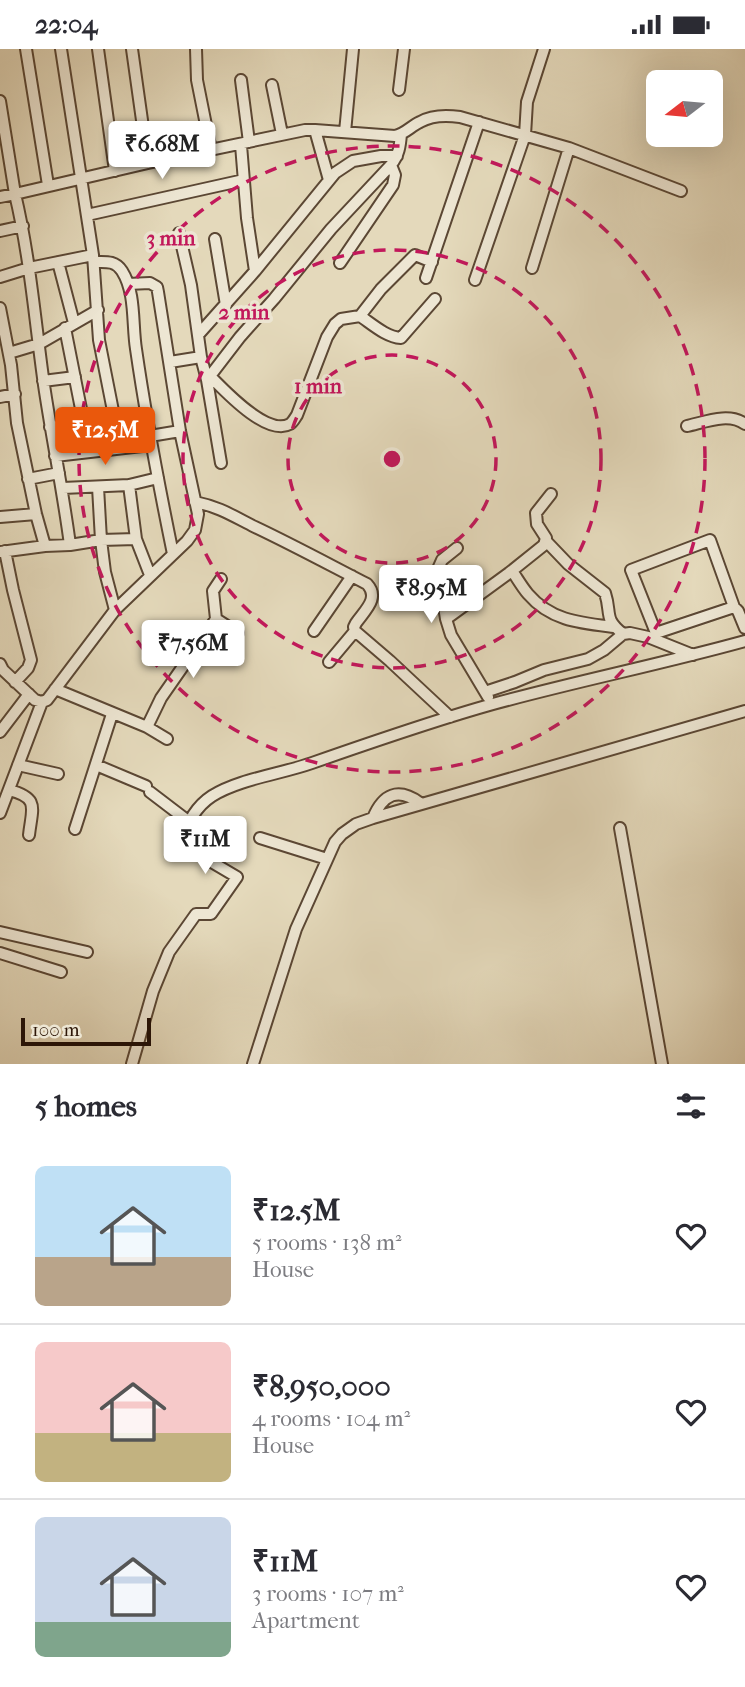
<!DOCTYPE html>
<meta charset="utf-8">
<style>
body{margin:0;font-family:"IM FELL French Canon",serif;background:#f7f7f7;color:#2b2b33;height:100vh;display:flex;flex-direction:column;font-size:26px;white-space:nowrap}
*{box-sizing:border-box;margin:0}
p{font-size:23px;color:#7c7c81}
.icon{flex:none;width:38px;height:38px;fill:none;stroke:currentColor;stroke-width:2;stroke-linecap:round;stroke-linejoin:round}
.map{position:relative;height:1015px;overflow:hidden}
.sheet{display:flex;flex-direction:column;background:#fff;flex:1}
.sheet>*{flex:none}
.needle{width:46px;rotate:254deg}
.buttons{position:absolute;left:646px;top:21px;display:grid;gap:14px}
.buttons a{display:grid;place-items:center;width:77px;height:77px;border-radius:10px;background:#fff;box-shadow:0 7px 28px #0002;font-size:35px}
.scale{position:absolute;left:21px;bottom:18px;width:130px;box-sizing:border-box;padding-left:7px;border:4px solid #2d1607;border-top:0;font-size:19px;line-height:24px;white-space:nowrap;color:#2d1607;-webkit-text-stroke:5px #ede6d3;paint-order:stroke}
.price{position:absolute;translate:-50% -60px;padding:0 16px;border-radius:7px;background:#fff;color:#222;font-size:23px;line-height:46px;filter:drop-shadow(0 2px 4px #0008)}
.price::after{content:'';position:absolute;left:50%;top:42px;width:21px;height:16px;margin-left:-10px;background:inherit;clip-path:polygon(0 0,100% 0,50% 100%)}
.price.current{background:#ea580c;color:#fff}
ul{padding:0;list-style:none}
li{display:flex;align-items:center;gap:21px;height:175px;padding:0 35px}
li+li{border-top:2px solid #e1e1e2}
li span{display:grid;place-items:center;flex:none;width:196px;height:140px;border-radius:10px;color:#555}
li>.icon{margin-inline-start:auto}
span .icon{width:84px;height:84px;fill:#fffc;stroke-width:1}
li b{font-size:30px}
h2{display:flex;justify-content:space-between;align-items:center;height:84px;padding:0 35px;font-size:30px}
.status{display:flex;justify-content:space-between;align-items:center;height:49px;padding:0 35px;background:#fff;direction:ltr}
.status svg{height:19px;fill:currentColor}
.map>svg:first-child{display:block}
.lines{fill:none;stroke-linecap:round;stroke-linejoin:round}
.minor-casing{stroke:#5b4734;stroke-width:14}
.minor{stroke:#ede6d3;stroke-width:10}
.ring{fill:none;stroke:#c2185b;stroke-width:3.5;stroke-dasharray:12 9}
.centre{fill:#c2185b;stroke:#ede6d3;stroke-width:3.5}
.ring-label{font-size:21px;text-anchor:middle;font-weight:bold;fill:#c2185b;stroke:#ede6d3;stroke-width:7;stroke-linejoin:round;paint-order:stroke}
</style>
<div class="status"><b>22:04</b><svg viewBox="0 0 49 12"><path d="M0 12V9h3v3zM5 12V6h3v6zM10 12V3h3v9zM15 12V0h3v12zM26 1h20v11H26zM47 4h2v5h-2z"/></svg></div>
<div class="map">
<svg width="745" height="1015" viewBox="0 0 745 1015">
<rect width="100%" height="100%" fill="#e4d9bb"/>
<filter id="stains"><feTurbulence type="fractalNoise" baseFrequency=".00286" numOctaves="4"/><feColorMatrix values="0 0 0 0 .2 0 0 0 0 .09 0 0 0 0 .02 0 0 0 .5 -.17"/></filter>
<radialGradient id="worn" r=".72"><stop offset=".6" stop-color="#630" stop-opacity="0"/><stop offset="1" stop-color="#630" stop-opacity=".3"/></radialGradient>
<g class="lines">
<g class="minor-casing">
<path id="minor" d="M 26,0 L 48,136
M 61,0 L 93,206 L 99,291 L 115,372
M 98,0 L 115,122
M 132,0 L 148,114
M 196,0 L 197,31 L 211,101
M 241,31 L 249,93
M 272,36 L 282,85
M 399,41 L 404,0
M 0,52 L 15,145 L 148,114 L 305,81 L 315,81 L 395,87 C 405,85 411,77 420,73 C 432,66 446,66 460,68 L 569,99 L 681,142
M 315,81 L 329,131
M 345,83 L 353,0
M 241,96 L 247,169 L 255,222
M 0,148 L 15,145 C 30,208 35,272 44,336 C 52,390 63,442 70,496
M 87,166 L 244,131
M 0,182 L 23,177
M 179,184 L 191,236 L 201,308 L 207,331 L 221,414
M 215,190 L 226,256
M 58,213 L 74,274
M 94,213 C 105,213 115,211 122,222 C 136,244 132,275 136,300 C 146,369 159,437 173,505
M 340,214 L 393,136 L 395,126 L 391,116
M 532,219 L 569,99
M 0,228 L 29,219 L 93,206
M 426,229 L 479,73
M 475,231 L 525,86 L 527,53 L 544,0
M 0,259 L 11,316 L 17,374 L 36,465 L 45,497 L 70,496 L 101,491 L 136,490
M 360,267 C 372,275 386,288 401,289 L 435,250
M 65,279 L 84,375
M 198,286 L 255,222 L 335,124 L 353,112 L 381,107 L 397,107
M 9,304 L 39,295 L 98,261
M 170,313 L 201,308
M 210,327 C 224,341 267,388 290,375 C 293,373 295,369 297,366 L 327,288 L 335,275 L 341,270 L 360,267 L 381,240 L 415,206 L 432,213
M 207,331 L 240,288 L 274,250 L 331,180 L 391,116 C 399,106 400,97 401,85
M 43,332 L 75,328
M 0,348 L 15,345
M 687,377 C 705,373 729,363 745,375
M 50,378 L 147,369
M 150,387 L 180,382
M 55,407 L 151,396
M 28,430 L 59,424
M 129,436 L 136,490 L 150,526
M 98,438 L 101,491 L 105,523 L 115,561
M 63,439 L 129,436 L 158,429
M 195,453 C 220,458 233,467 255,478 C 293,496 330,516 367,535 C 380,549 365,561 356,574 L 354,578 L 355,582 L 390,612 L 450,668
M 0,468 L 36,465
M 546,492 L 568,515 L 605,544 C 612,565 603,569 623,585
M 457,499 L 442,511 L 438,520 L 446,570 L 451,586 L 488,648
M 5,502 L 13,541 L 31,611 L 28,619 L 15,633
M 0,503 L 45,497
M 512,522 C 517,529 522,538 528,545 C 551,572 581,574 614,578
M 734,558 L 710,491 L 631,521 L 656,584 L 734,558 L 738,562 L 745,579
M 216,570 L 238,584
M 446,570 L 509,524 L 544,496 L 546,489 L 537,475 L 536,464 L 551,445
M 314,582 L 352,527
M 329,613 L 355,582
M 0,615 L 3,621 L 35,651 L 42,653 L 47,651 L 115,561 L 187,492 L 195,481 L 198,465 L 180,382 L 158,243 L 157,238 L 150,234 L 128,235
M 55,640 L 147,678 L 167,690
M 485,643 L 515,633 L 544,621 L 588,610 L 604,601 L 623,585 L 630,584 L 648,588 L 693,606
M 147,678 L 161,649 L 216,570 L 213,542 L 221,530
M 0,683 L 29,645
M 18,716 L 58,725
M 96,716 L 146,737
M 9,741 C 40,749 32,759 29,786
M 150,743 L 188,772
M 0,764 L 42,653
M 373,769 C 383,745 398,738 420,754
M 620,779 L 662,1015
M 75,780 L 112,665
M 260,789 L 327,810
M 0,883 L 87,903
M 0,904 L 61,923
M 132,1015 L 153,942 L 169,903 L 196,865 L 211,865 L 237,828 L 181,795 C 186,776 195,758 212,747 C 239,730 281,725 312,714 C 372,693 432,672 493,655 C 577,632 662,615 745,592
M 253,1015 L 296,880 L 335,793 L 342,785 L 356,775 L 373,769 L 745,662"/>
</g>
<use href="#minor" class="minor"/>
</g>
<g class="ring">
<circle cx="392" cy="410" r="104"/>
<circle cx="392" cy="410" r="209"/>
<circle cx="392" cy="410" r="313"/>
</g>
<circle cx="392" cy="410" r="10" class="centre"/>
<g class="ring-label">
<text x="171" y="196">3 min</text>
<text x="244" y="270">2 min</text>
<text x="318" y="344">1 min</text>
</g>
<rect width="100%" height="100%" filter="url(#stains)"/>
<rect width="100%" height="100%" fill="url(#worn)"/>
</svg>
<div class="buttons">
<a><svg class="needle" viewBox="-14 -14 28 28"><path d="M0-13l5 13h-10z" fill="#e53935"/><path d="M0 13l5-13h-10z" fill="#7c7c81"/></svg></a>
</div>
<div class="scale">100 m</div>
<b class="price" style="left:162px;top:132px">₹6.68M</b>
<b class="price current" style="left:105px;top:418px">₹12.5M</b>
<b class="price" style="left:431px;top:576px">₹8.95M</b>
<b class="price" style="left:193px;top:631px">₹7.56M</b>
<b class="price" style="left:205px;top:827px">₹11M</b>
</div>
<section class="sheet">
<h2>5 homes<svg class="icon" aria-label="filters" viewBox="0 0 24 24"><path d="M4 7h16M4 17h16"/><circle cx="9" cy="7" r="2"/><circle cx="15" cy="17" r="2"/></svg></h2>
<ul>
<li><span style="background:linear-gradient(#bfe0f5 65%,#b9a48a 0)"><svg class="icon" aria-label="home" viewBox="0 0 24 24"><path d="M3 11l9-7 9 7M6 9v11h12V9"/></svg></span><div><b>₹12.5M</b><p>5 rooms · 138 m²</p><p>House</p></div><svg class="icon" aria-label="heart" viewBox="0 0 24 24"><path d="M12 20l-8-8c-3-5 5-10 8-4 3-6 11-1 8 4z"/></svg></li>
<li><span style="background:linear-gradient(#f6c9c9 65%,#c2b280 0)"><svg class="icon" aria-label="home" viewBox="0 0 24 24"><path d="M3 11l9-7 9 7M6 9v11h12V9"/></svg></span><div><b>₹8,950,000</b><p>4 rooms · 104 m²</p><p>House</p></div><svg class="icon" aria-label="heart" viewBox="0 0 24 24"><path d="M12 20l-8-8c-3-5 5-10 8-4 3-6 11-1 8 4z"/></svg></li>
<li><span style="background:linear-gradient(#c9d6e8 75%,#7fa58c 0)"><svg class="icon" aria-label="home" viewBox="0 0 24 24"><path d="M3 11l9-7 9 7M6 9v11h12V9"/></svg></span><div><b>₹11M</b><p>3 rooms · 107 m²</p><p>Apartment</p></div><svg class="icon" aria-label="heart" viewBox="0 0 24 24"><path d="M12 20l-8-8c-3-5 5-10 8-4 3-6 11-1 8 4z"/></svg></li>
</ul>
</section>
